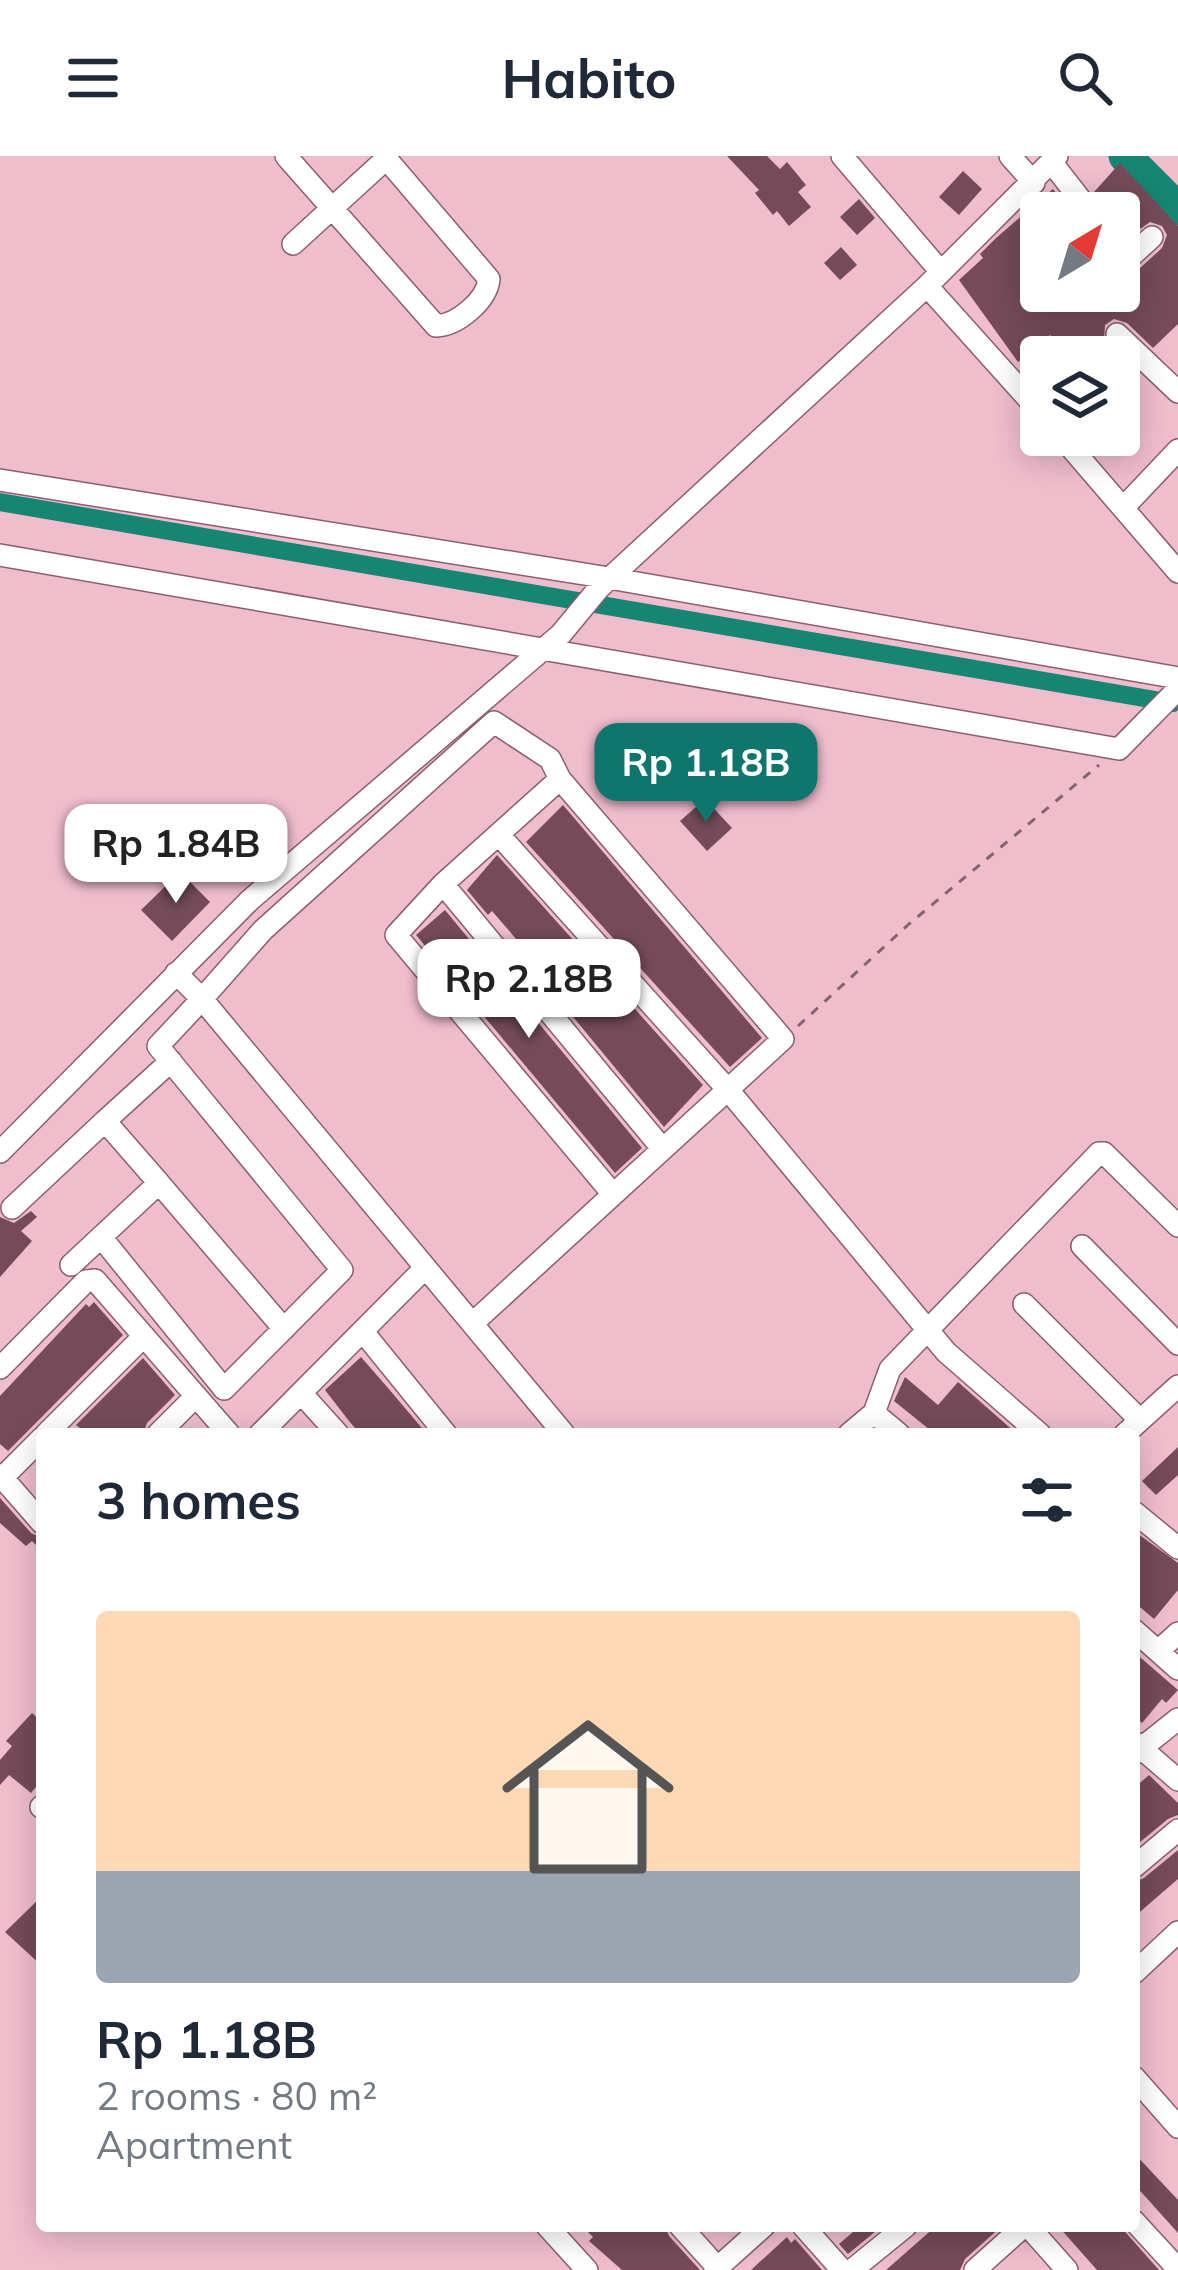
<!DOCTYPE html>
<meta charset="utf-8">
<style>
body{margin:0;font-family:Mulish,sans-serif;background:#f6f6f7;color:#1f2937;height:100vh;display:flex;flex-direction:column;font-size:45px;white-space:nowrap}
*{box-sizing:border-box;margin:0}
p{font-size:39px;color:#747a83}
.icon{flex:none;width:66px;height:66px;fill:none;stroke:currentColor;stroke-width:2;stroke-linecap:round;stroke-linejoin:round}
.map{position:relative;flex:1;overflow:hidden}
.sheet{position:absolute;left:36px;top:1272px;width:1104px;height:804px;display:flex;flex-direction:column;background:#fff;border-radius:12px;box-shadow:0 6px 30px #0003}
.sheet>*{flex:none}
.needle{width:78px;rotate:38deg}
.controls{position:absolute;left:1020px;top:36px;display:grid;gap:24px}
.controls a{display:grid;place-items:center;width:120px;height:120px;border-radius:12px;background:#fff;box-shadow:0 6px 30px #0003;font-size:60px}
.price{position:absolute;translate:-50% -102px;padding:0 27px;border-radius:24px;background:#fff;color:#222;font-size:39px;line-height:78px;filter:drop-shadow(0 3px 6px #0008)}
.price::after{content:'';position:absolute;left:50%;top:72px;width:36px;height:27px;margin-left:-18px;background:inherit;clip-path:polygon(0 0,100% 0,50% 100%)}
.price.active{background:#0f766e;color:#fff}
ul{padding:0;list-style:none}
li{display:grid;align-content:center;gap:24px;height:636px;padding:0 60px}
li span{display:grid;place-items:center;height:372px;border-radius:12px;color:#555}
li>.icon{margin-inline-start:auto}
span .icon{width:216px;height:216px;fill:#fffc;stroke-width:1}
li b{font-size:51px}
h2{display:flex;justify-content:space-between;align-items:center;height:144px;padding:0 60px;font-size:51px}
header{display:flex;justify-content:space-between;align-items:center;height:156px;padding:0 60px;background:#fff;font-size:54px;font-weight:700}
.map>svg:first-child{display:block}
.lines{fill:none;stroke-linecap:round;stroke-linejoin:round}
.canal{stroke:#168573;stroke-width:18}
.river{stroke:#168573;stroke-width:33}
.building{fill:#754b59}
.street-casing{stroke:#8b5f6d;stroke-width:24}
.path{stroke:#85646e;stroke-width:3;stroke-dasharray:9 9;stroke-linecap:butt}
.street{stroke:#fff;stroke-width:21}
</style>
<header><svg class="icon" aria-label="menu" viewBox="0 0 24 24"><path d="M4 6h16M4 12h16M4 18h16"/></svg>Habito<svg class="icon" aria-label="search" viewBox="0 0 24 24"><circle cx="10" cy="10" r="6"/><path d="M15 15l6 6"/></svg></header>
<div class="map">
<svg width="1178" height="2114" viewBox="0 0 1178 2114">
<rect width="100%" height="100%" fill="#f0bdcd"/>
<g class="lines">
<path class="canal" d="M 0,346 L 1173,547"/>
<path class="river" d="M 1125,0 L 1178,53"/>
</g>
<path class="building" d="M 727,0 L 767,0 L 780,13 L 787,6 L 806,29 L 798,36 L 811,51 L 789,70 L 777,55 L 773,59 L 755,37 L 759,34 Z
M 1120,7 L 1178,70 L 1178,168 L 1153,192 L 1127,167 L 1114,163 L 1105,169 L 1104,184 L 1090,201 L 1070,201 L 1050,179 L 1018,206 L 959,124 L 983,102 L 980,98 L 996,82 L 1053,33 L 1072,57 L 1041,57 L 1041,135 L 1050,135 L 1065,151 L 1082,135 L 1119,135 L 1119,123 L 1139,113 L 1162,92 L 1167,79 L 1162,70 L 1150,66 L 1129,81 L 1119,77 L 1119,57 L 1106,57 L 1094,36 Z
M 963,15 L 982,33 L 959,59 L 939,41 Z
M 859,43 L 875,62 L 857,79 L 840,61 Z
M 841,91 L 857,109 L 840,124 L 824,107 Z
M 705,643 L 732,672 L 707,695 L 680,665 Z
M 563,649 L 762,882 L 730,911 L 526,686 Z
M 497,699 L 703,929 L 664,971 L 517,793 L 521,789 L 511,777 L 492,755 L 488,759 L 467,734 Z
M 180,716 L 210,746 L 172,785 L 141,754 Z
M 445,754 L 642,992 L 615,1017 L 416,779 Z
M 31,1055 L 37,1061 L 21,1075 L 32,1085 L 0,1121 L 0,1061 L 14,1067 Z
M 94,1146 L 123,1179 L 8,1295 L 0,1288 L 0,1240 L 86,1148 L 89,1151 Z
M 361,1201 L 388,1232 L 427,1278 L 360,1278 L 349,1265 L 325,1234 Z
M 143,1202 L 175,1239 L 147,1267 L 143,1278 L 87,1278 L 76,1269 Z
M 905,1221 L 938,1249 L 958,1226 L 1017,1278 L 935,1278 L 894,1245 Z
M 1178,1291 L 1178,1319 L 1156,1339 L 1142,1325 Z
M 0,1342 L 31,1377 L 42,1382 L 42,1395 L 32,1385 L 26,1390 L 0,1367 Z
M 1134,1375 L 1178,1407 L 1178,1434 L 1154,1463 L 1134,1446 Z
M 1134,1496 L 1178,1534 L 1166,1547 L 1162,1543 L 1142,1567 L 1134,1561 Z
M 32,1557 L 42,1566 L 42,1624 L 31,1637 L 9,1619 L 0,1629 L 0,1604 L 12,1590 L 6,1585 Z
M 1149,1619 L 1178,1647 L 1178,1659 L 1168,1663 L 1134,1691 L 1134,1632 Z
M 1178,1694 L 1178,1723 L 1134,1761 L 1134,1726 L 1144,1722 Z
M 42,1740 L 42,1810 L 5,1776 Z
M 1134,1997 L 1178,2044 L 1178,2077 L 1134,2028 Z
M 582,2070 L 665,2070 L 669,2080 L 700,2114 L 622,2114 L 589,2085 L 593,2081 Z
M 860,2070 L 882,2070 L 848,2098 L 839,2088 Z
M 936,2070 L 1002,2070 L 965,2103 L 960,2114 L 886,2114 Z
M 1058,2070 L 1120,2070 L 1159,2114 L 1097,2114 Z
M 787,2081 L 791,2087 L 795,2083 L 822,2114 L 751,2114 Z"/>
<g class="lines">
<g class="street-casing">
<path id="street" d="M 286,0 L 436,170 C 458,169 487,144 489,123 L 384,0
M 842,0 L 941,116
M 1010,0 L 1034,27
M 1052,7 L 1091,57
M 293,88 L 386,3
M 1119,92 L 1129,102 L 1152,81
M 927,130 L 1041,257
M 1117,178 L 1178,236
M 1060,279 L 1178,416
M 0,324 L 609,422 L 1178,522
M 1124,351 L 1178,294
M 0,399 L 1119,593 L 1178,533
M 560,623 L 550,603 L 494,566 L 263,774 L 202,843 L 564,1278
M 499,679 L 729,935 L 946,1196 L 1040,1278
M 443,728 L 661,991
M 176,817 L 202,843 L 158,890 L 342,1114 L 224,1233 L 101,1081 L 159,1027 L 284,1173
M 0,996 L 250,744 L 561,478 L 599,432 L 927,130 L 1057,0
M 159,1027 L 105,965 L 171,905
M 12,1052 L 105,965
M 1082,1090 L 1178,1188
M 71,1109 L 101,1081
M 1024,1148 L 1140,1264
M 474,1166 L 783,883 L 560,623 L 443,728 L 396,779 L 612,1037
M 364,1177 L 446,1278
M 0,1212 L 86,1125 L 95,1124 L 229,1278
M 302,1238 L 338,1278
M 874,1257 L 899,1278
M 46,1278 L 144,1180
M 158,1278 L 196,1240
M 260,1278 L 425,1112
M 849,1278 L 874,1257 L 890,1213 L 1099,997 L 1104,997 L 1178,1070
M 1125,1278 L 1178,1230
M 0,1319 L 42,1367
M 2,1322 L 42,1282
M 1134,1356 L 1178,1392
M 1134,1474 L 1178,1513
M 1158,1495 L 1178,1477
M 1134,1586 L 1178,1624
M 1134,1598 L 1178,1563
M 41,1651 L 42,1650
M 1134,1711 L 1178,1674
M 1134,1817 L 1178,1776
M 1134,1921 L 1178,1971
M 1134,2065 L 1178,2113
M 547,2070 L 587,2114
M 680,2070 L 718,2112
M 803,2070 L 842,2114
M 1028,2070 L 1067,2114
M 715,2114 L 764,2070
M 852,2114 L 906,2070
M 975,2114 L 1024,2070"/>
</g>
<path class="path" d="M 798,870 L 909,768 L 1099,609"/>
<use href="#street" class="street"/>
</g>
</svg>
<div class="controls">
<a><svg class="needle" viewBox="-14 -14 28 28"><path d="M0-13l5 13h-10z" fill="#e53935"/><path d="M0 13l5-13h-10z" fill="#747a83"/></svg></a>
<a><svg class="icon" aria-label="layers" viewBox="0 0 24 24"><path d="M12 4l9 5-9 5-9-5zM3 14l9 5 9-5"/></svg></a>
</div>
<b class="price active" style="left:706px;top:669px">Rp 1.18B</b>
<b class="price" style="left:176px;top:750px">Rp 1.84B</b>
<b class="price" style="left:529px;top:885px">Rp 2.18B</b>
<section class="sheet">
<h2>3 homes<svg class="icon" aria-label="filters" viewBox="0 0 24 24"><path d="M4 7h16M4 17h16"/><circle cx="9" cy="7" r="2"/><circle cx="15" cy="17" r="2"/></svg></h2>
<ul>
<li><span style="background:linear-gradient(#ffd9b3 70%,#9aa5b1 0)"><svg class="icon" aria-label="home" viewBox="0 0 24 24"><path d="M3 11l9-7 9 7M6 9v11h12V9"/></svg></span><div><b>Rp 1.18B</b><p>2 rooms · 80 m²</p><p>Apartment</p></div></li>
</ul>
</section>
</div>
